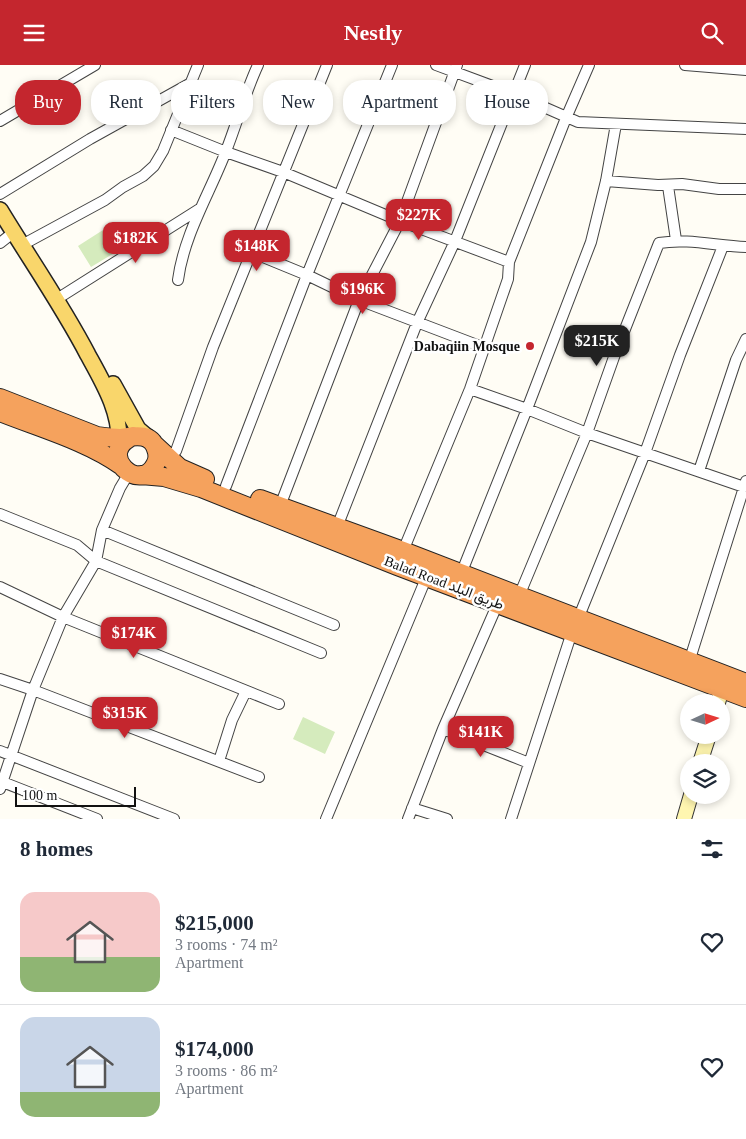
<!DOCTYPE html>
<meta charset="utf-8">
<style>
body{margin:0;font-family:"Times New Roman",Vazirmatn,serif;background:#f6f6f7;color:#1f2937;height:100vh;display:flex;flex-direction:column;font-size:19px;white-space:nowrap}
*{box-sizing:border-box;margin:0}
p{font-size:16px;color:#747a83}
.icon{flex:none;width:28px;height:28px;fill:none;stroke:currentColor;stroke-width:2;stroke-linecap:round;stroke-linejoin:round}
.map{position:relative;height:754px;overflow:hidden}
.sheet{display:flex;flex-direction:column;background:#fff;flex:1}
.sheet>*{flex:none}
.top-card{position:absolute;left:15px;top:15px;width:716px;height:45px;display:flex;gap:10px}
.needle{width:32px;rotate:86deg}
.controls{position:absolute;left:680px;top:629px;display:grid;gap:10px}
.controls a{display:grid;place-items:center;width:50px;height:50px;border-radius:50%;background:#fff;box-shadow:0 2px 8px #0003;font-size:25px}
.scale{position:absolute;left:15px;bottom:12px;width:121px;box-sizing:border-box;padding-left:5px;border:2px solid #111;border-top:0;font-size:14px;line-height:18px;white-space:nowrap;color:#111;-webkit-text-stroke:4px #fff;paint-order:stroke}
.price{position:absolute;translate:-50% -42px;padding:0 11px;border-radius:10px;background:#c4262e;color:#fff;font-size:16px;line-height:32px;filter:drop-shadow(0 1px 2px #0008)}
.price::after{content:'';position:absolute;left:50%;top:30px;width:15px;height:11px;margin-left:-8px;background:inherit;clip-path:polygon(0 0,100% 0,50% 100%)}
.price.selected{background:#222;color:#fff}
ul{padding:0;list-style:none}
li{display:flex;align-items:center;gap:15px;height:125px;padding:0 20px}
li+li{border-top:1px solid #e0e1e3}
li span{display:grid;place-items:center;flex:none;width:140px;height:100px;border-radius:15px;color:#555}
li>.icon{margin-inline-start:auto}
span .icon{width:60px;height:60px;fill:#fffc;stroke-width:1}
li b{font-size:21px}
h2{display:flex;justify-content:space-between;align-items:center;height:60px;padding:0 20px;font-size:21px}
.pill{padding:0 18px;border-radius:20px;background:#fff;box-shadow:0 2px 8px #0003;font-size:18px;line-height:45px}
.pill.selected{background:#c4262e;color:#fff}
header{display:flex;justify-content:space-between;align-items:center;height:65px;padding:0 20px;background:#c4262e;color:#fff;font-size:22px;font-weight:700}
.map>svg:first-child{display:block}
.green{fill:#d5ebbd}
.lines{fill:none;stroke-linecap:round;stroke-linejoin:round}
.street-casing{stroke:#444;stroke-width:12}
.secondary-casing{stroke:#333;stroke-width:16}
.primary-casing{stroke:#222;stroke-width:18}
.highway-casing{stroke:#222;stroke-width:20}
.street{stroke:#fff;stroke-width:10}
.secondary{stroke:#fff6b0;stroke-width:14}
.primary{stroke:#f9d66b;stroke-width:15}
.highway{stroke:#f5a25d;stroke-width:18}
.poi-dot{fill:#c4262e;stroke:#fff;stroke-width:2}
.labels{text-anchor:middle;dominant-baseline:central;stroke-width:5;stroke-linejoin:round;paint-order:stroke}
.poi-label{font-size:14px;font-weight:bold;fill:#111;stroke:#fff;text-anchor:end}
.street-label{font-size:14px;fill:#111;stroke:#fff}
</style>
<header><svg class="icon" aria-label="menu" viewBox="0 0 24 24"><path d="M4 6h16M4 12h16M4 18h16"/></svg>Nestly<svg class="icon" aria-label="search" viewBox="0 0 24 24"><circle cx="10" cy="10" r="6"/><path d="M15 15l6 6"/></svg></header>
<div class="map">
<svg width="746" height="754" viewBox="0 0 746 754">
<rect width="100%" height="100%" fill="#fffdf5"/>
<path class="green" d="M 103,165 L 116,187 L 91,202 L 78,181 Z
M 303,652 L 335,667 L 325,689 L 293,674 Z"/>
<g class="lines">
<g class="street-casing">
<path id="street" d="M 436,0 L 514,29 L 578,57 L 746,64
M 685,0 L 746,5
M 0,56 L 95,0
M 171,65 L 226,87 L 283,107 L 400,156 L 509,197
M 606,116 L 658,120 L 682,119 L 719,124 L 746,124
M 668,121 L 676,175
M 0,129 L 90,74 L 189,19
M 0,178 L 14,167
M 22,180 L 105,135 L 123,122 L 143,111 L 154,101 L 163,86 L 198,0
M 251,187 L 307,210 L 359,235 L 485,283
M 178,215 C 184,169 210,128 226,86 C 237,58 245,28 258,0
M 57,234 L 201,143
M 470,324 L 527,344 L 587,368 L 744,422
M 165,390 L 176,386 L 213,282 L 327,0
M 699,406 L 736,295 L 746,274
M 226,421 L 307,210 L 392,0
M 280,441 L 359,235 L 400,156 L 457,0
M 0,449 L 77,480 L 96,496 L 321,588
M 337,462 L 417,258 L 455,176 L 525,0
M 102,465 L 334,560
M 403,486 L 470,324 L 508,214 L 509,197 L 566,53 L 589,0
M 461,509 L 527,344 L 591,177 L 606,116 L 616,59
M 0,522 L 63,552 L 279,639
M 519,531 L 587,368 L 614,292 L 659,178 C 687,173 717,181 746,182
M 578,554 L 645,388 L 680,290 L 723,181
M 689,597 L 746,416
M 0,614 L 33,625 L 259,712
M 443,664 L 529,698
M 0,686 L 174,754
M 219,696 L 232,655 L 246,626
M 0,716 L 97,754
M 0,724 L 33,625 L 63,552 L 96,496 L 102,465 L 120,423 L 129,408
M 412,743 L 447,754
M 326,754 L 427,511
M 408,754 L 443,664 L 498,538
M 511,754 L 572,567"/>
</g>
<g class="secondary-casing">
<path id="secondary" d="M 718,638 L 724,616
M 700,698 L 709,670
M 684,754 L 691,730"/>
</g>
<g class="primary-casing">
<path id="primary" d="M 0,145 C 29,193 62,240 88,290 C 104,319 122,349 119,383
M 113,319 L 138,364 L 151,375"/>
</g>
<g class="highway-casing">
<path id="highway" d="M 0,333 L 97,371 C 105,372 112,373 120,373 C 134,371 151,367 156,384 C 158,389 158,395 155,400 C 139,430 95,388 133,371
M 0,347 C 40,363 87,376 122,401
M 155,380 L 180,403 L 205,414
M 141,410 L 164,412 L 201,423 L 397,501 L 746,633
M 260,434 L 403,486 L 746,618"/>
</g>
<use href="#street" class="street"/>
<use href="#secondary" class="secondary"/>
<use href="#primary" class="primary"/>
<use href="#highway" class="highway"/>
</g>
<circle class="poi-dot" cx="530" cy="281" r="5"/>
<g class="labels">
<g class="poi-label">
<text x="520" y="281">Dabaqiin Mosque</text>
</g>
<g class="street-label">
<text transform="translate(444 518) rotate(21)">Balad Road طريق البلد</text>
</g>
</g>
</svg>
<div class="controls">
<a><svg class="needle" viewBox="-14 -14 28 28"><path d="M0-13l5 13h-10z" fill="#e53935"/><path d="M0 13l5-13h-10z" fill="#747a83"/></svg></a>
<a><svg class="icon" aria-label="layers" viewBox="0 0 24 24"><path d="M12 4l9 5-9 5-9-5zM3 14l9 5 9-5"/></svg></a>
</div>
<div class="scale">100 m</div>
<b class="price" style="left:419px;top:176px">$227K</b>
<b class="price" style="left:136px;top:199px">$182K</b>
<b class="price" style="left:257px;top:207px">$148K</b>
<b class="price" style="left:363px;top:250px">$196K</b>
<b class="price selected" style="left:597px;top:302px">$215K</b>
<b class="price" style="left:134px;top:594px">$174K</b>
<b class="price" style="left:125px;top:674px">$315K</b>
<b class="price" style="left:481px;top:693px">$141K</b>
<div class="top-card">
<a class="pill selected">Buy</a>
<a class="pill">Rent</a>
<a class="pill">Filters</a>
<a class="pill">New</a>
<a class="pill">Apartment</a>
<a class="pill">House</a>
</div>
</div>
<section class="sheet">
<h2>8 homes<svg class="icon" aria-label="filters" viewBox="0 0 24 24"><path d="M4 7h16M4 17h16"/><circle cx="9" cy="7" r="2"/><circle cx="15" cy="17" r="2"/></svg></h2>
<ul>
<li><span style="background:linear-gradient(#f6c9c9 65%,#8fb573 0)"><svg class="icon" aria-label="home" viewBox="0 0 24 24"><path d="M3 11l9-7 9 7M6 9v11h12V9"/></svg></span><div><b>$215,000</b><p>3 rooms · 74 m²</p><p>Apartment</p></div><svg class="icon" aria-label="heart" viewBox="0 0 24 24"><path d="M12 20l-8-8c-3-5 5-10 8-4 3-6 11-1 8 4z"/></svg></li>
<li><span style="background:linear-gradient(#c9d6e8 75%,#8fb573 0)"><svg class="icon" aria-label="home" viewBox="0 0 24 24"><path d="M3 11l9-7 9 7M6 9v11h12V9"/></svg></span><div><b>$174,000</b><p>3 rooms · 86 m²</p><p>Apartment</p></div><svg class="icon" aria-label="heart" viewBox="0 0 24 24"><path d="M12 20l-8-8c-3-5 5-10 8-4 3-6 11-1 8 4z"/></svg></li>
</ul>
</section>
